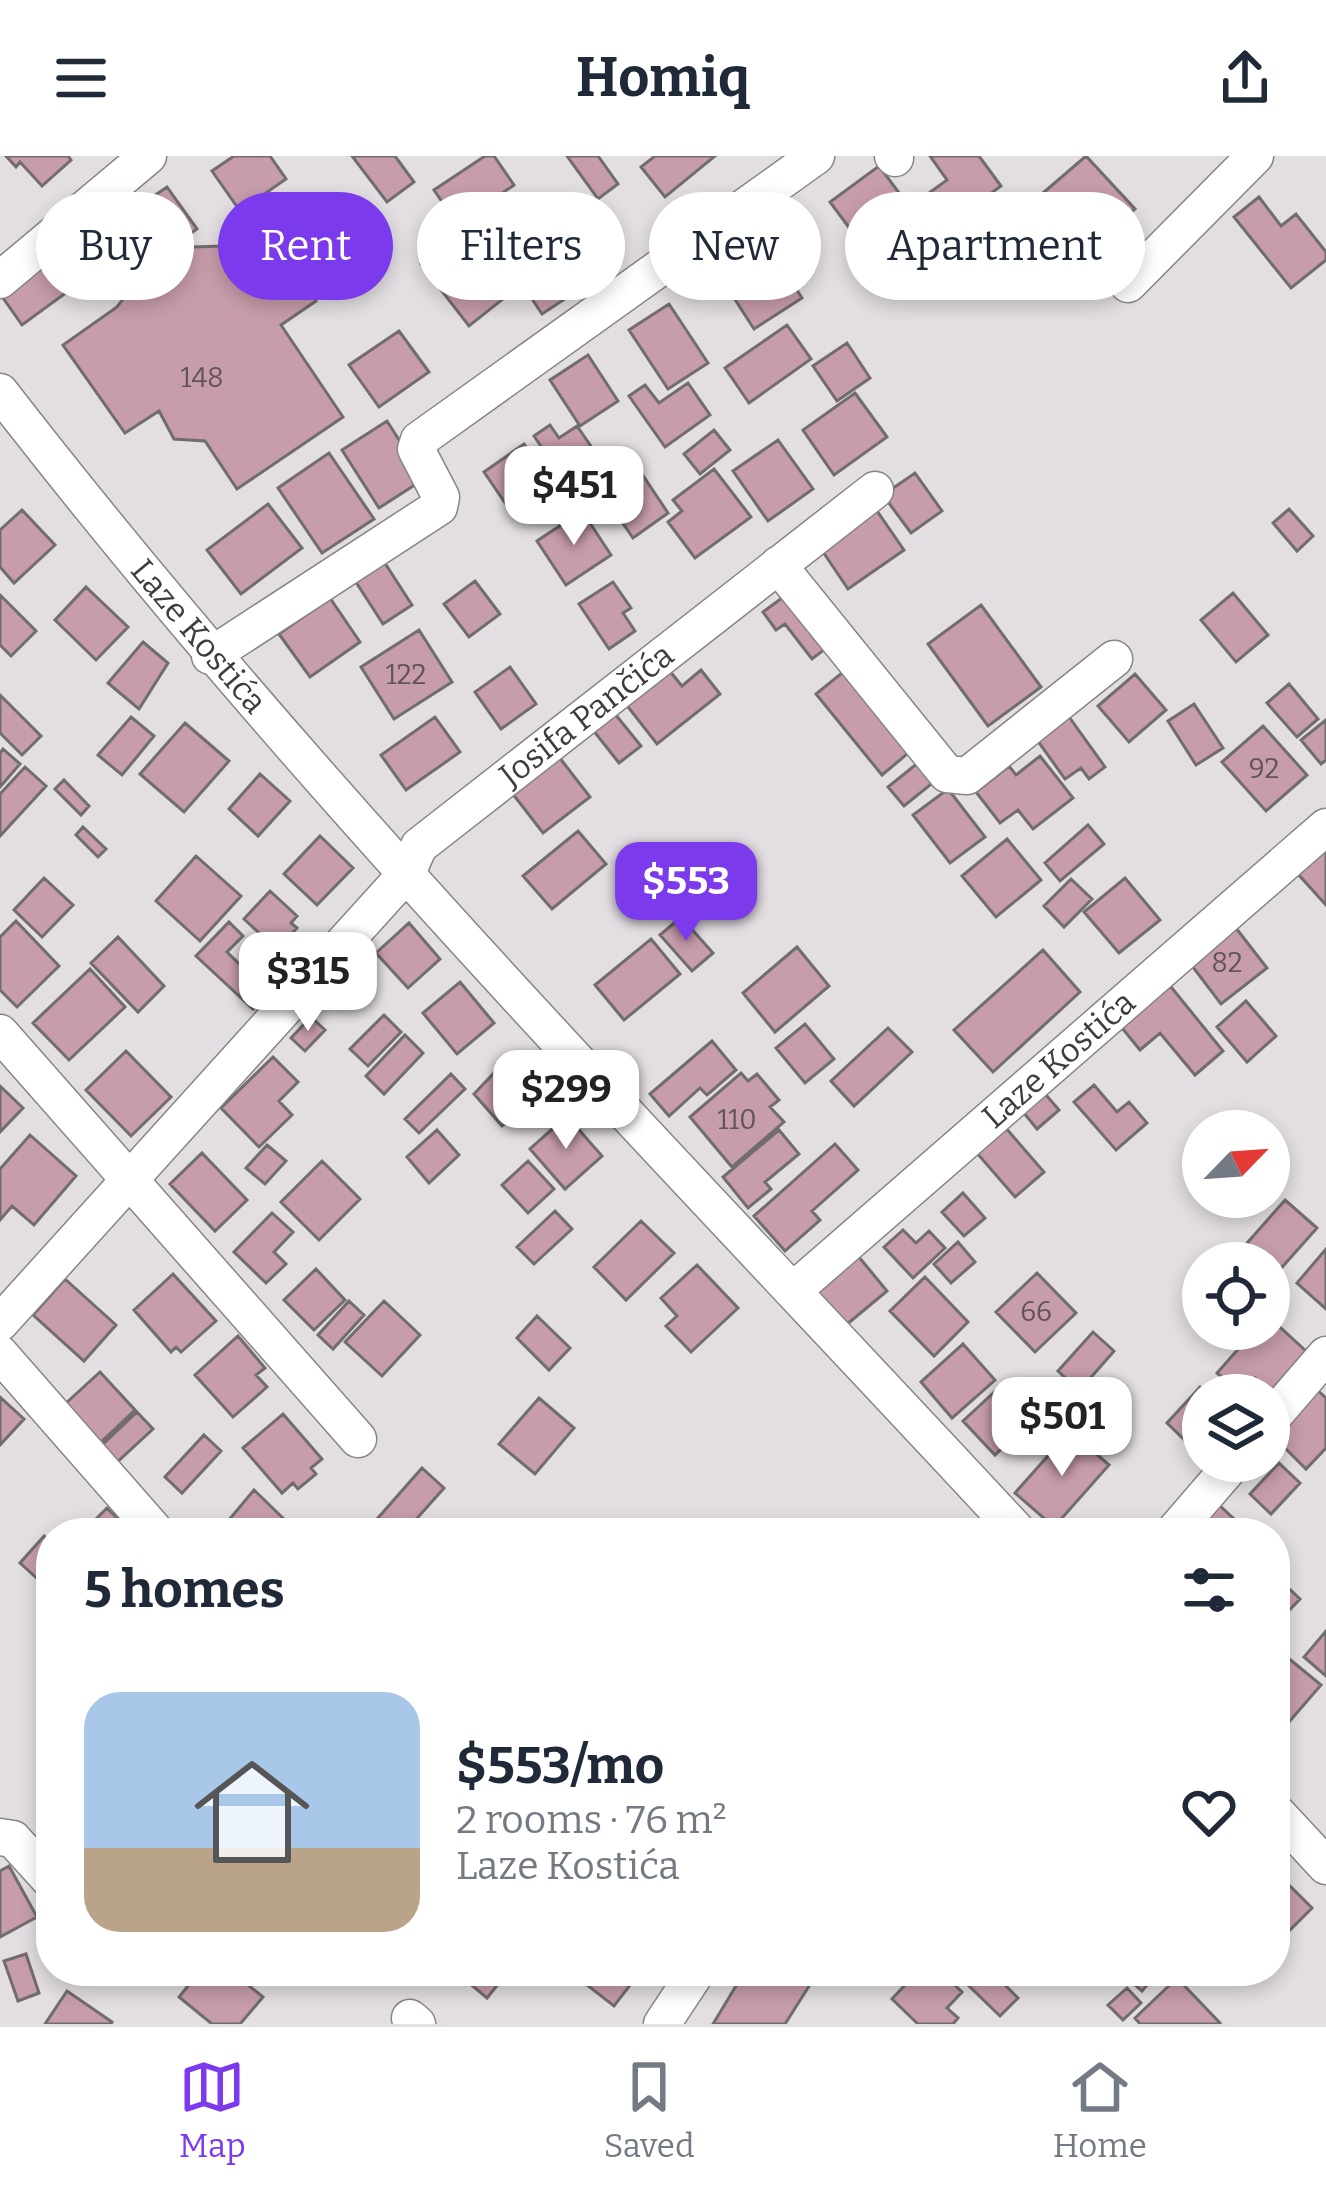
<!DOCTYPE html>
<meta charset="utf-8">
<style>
body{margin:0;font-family:Bitter,serif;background:#f2f2f3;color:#1f2937;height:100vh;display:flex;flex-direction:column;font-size:45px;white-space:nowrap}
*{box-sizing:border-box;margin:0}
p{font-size:39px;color:#747a83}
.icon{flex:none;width:66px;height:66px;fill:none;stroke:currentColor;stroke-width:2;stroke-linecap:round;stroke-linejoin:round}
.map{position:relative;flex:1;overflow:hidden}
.side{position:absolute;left:36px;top:1362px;width:1254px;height:468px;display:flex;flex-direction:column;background:#fff;border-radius:48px;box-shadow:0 6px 18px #0003}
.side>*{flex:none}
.banner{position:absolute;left:36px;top:36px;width:1254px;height:108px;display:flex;gap:24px}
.needle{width:78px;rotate:65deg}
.tools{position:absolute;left:1182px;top:954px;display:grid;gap:24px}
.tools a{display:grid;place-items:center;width:108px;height:108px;border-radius:50%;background:#fff;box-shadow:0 6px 18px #0003;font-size:60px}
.price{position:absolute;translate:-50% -102px;padding:0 27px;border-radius:24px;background:#fff;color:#222;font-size:39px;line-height:78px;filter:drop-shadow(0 3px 6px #0008)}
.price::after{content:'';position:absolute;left:50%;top:72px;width:36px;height:27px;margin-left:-18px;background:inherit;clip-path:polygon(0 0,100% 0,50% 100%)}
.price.active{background:#7c3aed;color:#fff}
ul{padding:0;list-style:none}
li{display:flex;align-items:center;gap:36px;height:300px;padding:0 48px}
li span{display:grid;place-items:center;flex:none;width:336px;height:240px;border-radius:36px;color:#555}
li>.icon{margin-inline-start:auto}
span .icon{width:144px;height:144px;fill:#fffc;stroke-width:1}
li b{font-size:51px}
h2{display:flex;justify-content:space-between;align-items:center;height:144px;padding:0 48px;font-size:51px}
.chip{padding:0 42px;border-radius:54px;background:#fff;box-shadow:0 6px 18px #0003;font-size:42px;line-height:108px}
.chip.active{background:#7c3aed;color:#fff}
header{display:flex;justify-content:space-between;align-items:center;height:156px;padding:0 48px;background:#fff;font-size:54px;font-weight:700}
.tabs{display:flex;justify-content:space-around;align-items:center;height:168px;border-top:3px solid #e0e1e3;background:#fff;font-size:33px;color:#747a83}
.tabs a{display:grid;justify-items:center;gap:6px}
.tabs .active{color:#7c3aed}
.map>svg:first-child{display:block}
.building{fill:#c79dab;stroke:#716c6d;stroke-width:3}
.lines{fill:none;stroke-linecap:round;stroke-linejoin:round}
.minor-casing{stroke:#888589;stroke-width:39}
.minor{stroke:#fff;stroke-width:36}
.labels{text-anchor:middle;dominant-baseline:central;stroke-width:9;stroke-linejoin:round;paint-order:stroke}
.number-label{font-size:27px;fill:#605459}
.street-label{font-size:33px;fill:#3e3c3e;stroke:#e2dee2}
</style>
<header><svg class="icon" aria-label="menu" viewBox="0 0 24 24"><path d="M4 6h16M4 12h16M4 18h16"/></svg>Homiq<svg class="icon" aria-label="share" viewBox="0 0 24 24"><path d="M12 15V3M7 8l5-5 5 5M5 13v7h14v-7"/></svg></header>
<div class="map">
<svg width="1326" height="1868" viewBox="0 0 1326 1868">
<rect width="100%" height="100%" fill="#e2dee2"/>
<path class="building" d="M 6,0 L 68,0 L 71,4 L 42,30 L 20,6 L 16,11 Z
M 234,0 L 270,0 L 286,23 L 240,55 L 212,15 Z
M 352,0 L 395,0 L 414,26 L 387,46 Z
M 485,0 L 494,0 L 514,29 L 457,68 L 434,34 Z
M 567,0 L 598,0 L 618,28 L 598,43 Z
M 655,0 L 715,0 L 665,41 L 641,11 Z
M 930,0 L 979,0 L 1001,30 L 951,67 L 929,37 L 947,24 Z
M 1086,0 L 1135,53 L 1083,98 L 1036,43 Z
M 879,10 L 914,57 L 865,93 L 830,46 Z
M 167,31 L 197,73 L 156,102 L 126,59 Z
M 1259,41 L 1281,70 L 1296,58 L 1326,96 L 1326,104 L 1291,132 L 1234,61 Z
M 261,64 L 316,145 L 281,169 L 343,261 L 237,333 L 205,285 L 174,283 L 159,255 L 125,277 L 63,189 L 117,151 L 135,127 L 192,91 L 223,90 Z
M 544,64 L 586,129 L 542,158 L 499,93 Z
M 465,73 L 513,135 L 469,170 L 421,108 Z
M 901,78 L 922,105 L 881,136 L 860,110 Z
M 762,80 L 802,142 L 754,173 L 714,111 Z
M 56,98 L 78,128 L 22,169 L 1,139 Z
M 669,148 L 708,207 L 668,233 L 629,174 Z
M 787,169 L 811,203 L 749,247 L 725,212 Z
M 399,175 L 429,216 L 379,251 L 349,209 Z
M 847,187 L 870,222 L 837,245 L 813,210 Z
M 588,199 L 618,245 L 580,270 L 550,224 Z
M 688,227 L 710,259 L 665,291 L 629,240 L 645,229 L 659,247 Z
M 855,237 L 887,281 L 834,319 L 803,274 Z
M 387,265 L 424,323 L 379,352 L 342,294 Z
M 550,269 L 559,282 L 577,270 L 599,302 L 565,326 L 534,280 Z
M 714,274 L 730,294 L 700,318 L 684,298 Z
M 778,284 L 813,333 L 768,365 L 733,315 Z
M 524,288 L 552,329 L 512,357 L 484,316 Z
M 329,297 L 374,363 L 322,397 L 278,332 Z
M 714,313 L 751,361 L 695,402 L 668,366 L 682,355 L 673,344 Z
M 915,317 L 942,355 L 911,377 L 883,339 Z
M 642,318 L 668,357 L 633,382 L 606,343 Z
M 268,348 L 302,392 L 241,438 L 207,394 Z
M 875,352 L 904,394 L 848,433 L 819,390 Z
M 1289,353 L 1313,380 L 1297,395 L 1273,367 Z
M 22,354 L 55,389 L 14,427 L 0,411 L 0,374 Z
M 582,355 L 611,399 L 566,429 L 537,385 Z
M 381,401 L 412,449 L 383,468 L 352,420 Z
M 475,425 L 500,458 L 469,481 L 444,448 Z
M 613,426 L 631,452 L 623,457 L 635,475 L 609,493 L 579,448 Z
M 86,431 L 128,471 L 96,504 L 55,464 Z
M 790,436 L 829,490 L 812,503 L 785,468 L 776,474 L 763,456 Z
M 1233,437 L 1268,479 L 1236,506 L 1201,464 Z
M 0,439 L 36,475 L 11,500 L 0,489 Z
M 330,442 L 360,486 L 310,521 L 279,478 Z
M 981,449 L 1041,531 L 988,570 L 928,488 Z
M 419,474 L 452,526 L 394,563 L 361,511 Z
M 143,486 L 168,507 L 139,553 L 108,527 Z
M 664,508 L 682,530 L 701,514 L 720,538 L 657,588 L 621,542 Z
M 510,511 L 536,548 L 501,573 L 475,536 Z
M 848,512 L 913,593 L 882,619 L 816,538 Z
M 1135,518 L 1166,554 L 1129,586 L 1098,550 Z
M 1289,528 L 1318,563 L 1297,581 L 1267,547 Z
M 0,539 L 41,580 L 22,599 L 0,577 Z
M 1194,548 L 1223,592 L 1196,609 L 1168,565 Z
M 611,553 L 641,590 L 619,607 L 589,569 Z
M 1067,558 L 1105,611 L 1089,623 L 1081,612 L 1065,623 L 1035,581 Z
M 131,561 L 154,580 L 122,619 L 98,599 Z
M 435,561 L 460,596 L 406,634 L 381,599 Z
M 1326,564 L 1326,604 L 1321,608 L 1301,584 Z
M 185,567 L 229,605 L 184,656 L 140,618 Z
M 1263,570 L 1307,619 L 1266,655 L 1222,606 Z
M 3,593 L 20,608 L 0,631 L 0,597 Z
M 556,597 L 590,641 L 543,677 L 509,633 Z
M 1040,600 L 1073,642 L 1033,673 L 1018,654 L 1000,667 L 976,636 L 1009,610 L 1016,619 Z
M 919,606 L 935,625 L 904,650 L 888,631 Z
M 25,611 L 46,630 L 0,680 L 0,638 Z
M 260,618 L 290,645 L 258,680 L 229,653 Z
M 64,624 L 89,650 L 81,659 L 55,633 Z
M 948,633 L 985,681 L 950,707 L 913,659 Z
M 1088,669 L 1104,688 L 1060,725 L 1045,707 Z
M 83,671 L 106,693 L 98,701 L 76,679 Z
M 578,675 L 606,708 L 552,753 L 523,720 Z
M 320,680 L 353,712 L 317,749 L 284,718 Z
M 1007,683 L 1041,724 L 996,761 L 962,720 Z
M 1326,693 L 1326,749 L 1298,718 Z
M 196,700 L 241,740 L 200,785 L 156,745 Z
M 44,722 L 73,749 L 42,781 L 14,754 Z
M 1125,722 L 1160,764 L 1119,797 L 1084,756 Z
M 1071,723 L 1092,743 L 1064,771 L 1044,750 Z
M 270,735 L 297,760 L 291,767 L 297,772 L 282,788 L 276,783 L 271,788 L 244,763 Z
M 681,761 L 713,797 L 692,815 L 660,779 Z
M 16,765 L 59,810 L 17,851 L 0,834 L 0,781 Z
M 229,766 L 243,780 L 227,796 L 269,837 L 253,853 L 196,800 Z
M 409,767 L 440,803 L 408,832 L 376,797 Z
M 1232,767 L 1267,812 L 1221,848 L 1186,802 Z
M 118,781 L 164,830 L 138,856 L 91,807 Z
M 651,783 L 680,818 L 624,864 L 595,829 Z
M 797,791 L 829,830 L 775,876 L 743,837 Z
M 1043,794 L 1080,836 L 993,916 L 954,874 Z
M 90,813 L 125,851 L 69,904 L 33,867 Z
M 460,826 L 494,867 L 457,898 L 423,857 Z
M 1167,826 L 1223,895 L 1195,919 L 1160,877 L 1140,894 L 1118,867 Z
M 1246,845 L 1276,880 L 1247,906 L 1217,871 Z
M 384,859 L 401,876 L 368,910 L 350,893 Z
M 311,861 L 325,874 L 305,895 L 291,882 Z
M 805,868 L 834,903 L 805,927 L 776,892 Z
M 888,872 L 912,896 L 854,950 L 831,925 Z
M 405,879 L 423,897 L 384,938 L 366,920 Z
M 712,885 L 736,914 L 707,939 L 700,932 L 669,960 L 650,938 Z
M 126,895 L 171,941 L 131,980 L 86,934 Z
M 511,899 L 543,935 L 535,942 L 542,949 L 528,960 L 522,953 L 502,970 L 474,938 Z
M 273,901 L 298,926 L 279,945 L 292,959 L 259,991 L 221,952 Z
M 741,917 L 748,925 L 757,918 L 779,944 L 770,951 L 784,966 L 732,1011 L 690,961 Z
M 451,918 L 465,933 L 419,977 L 405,963 Z
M 1094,929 L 1117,956 L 1129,946 L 1147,967 L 1116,994 L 1074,946 Z
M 0,930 L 23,952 L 0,976 Z
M 1041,933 L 1059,954 L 1037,973 L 1019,951 Z
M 567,960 L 602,1000 L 565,1033 L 530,993 Z
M 1005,971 L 1044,1016 L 1015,1041 L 976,996 Z
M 437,974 L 459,999 L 429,1027 L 407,1001 Z
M 779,974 L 799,998 L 765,1026 L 771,1033 L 748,1052 L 723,1021 Z
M 30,979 L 76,1020 L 34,1069 L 12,1050 L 0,1064 L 0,1013 Z
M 835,988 L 858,1014 L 812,1055 L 820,1064 L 785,1095 L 754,1060 Z
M 267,989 L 286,1005 L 265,1028 L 246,1012 Z
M 202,997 L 247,1044 L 215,1075 L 170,1028 Z
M 322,1005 L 360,1043 L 319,1084 L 281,1046 Z
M 528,1005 L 554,1033 L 528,1057 L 502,1029 Z
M 963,1037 L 985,1062 L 964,1080 L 942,1056 Z
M 1285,1044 L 1317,1072 L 1276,1118 L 1269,1107 L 1255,1107 L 1241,1094 Z
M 555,1055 L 572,1073 L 534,1108 L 517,1091 Z
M 272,1057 L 293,1076 L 274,1096 L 286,1108 L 266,1127 L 234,1096 Z
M 641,1065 L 674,1097 L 626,1144 L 594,1111 Z
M 903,1074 L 916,1087 L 929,1075 L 945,1092 L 913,1122 L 884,1091 Z
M 958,1086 L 975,1106 L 951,1127 L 934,1108 Z
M 1326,1093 L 1326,1153 L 1297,1127 Z
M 854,1095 L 887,1135 L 840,1174 L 807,1133 Z
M 697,1109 L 738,1152 L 691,1196 L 666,1170 L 677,1160 L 661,1142 Z
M 316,1113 L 345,1144 L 314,1174 L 284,1144 Z
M 1037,1117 L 1076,1157 L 1035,1196 L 996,1156 Z
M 173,1118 L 216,1165 L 181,1196 L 176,1191 L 171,1196 L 134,1154 Z
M 925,1121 L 968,1166 L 934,1200 L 890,1155 Z
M 65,1123 L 116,1169 L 84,1205 L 33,1159 Z
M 349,1145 L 364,1159 L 333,1193 L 318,1179 Z
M 384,1145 L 420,1179 L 382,1220 L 345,1186 Z
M 537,1160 L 570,1192 L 549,1214 L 517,1182 Z
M 1269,1161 L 1306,1195 L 1270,1236 L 1255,1222 L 1241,1238 L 1217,1217 L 1256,1173 L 1269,1173 Z
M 1093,1176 L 1114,1195 L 1079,1235 L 1058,1215 Z
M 238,1180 L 265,1212 L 256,1219 L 267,1231 L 233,1261 L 195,1219 Z
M 963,1188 L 995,1224 L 952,1262 L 921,1226 Z
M 100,1216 L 135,1254 L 100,1287 L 65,1248 Z
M 1004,1227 L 1035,1260 L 995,1299 L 963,1265 Z
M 1200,1231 L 1209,1239 L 1203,1239 L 1200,1299 L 1167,1267 Z
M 1315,1232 L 1326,1242 L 1326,1292 L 1306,1313 L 1271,1278 Z
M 0,1241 L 24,1263 L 0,1289 Z
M 539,1242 L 574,1272 L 535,1318 L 499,1288 Z
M 137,1256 L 153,1273 L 115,1308 L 100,1291 Z
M 283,1258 L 322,1303 L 311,1312 L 316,1318 L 298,1333 L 293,1327 L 282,1337 L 243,1292 Z
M 1070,1275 L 1109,1309 L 1054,1371 L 1015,1337 Z
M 204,1279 L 221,1295 L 182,1337 L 165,1321 Z
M 1279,1307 L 1300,1327 L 1271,1358 L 1250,1338 Z
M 422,1312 L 444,1332 L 404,1377 L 394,1377 L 378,1362 Z
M 254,1334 L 286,1365 L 274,1377 L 218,1377 Z
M 1218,1348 L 1249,1377 L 1177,1377 Z
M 107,1352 L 132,1377 L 82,1377 Z
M 44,1380 L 51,1386 L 51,1435 L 20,1407 Z
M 1276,1420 L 1300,1443 L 1275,1469 L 1275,1421 Z
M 1326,1475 L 1326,1520 L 1304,1501 Z
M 1276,1492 L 1321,1529 L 1289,1566 L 1275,1555 Z
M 9,1710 L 37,1761 L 0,1781 L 0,1715 Z
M 1278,1718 L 1312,1752 L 1277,1787 L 1275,1720 Z
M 26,1798 L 39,1837 L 18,1845 L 4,1805 Z
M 200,1815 L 231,1815 L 263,1841 L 240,1868 L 212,1868 L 179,1841 Z
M 455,1815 L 522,1815 L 511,1828 L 503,1822 L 487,1842 Z
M 569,1815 L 641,1815 L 614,1850 Z
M 745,1815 L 793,1815 L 811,1827 L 785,1868 L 713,1868 Z
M 918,1815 L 940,1815 L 962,1836 L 947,1852 L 958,1862 L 953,1868 L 918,1868 L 892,1843 Z
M 983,1815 L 991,1815 L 1018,1842 L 1000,1860 L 969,1830 Z
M 1119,1815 L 1159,1815 L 1142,1835 Z
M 1177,1822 L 1220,1867 L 1219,1868 L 1140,1868 L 1135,1862 Z
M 1127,1832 L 1141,1847 L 1123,1864 L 1108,1849 Z
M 67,1835 L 112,1866 L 111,1868 L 45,1868 Z"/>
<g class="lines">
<g class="minor-casing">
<g id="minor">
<path d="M 893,0 L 895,2"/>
<path d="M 0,124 L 148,0"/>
<path d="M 1128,128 L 1255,0"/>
<path id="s1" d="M 0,236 C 312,639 672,1003 1019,1377"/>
<path d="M 778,409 L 947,618 L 967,620 L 1114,503"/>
<path d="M 210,500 L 439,351 L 441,341 L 416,293 L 419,284 L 816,0"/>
<path d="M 0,877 L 358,1283"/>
<path id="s2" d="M 794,1134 L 1326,671"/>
<path id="s3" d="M 0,1167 L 407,717 L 419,690 L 875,334"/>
<path d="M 0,1198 L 157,1377"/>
<path d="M 1269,1265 L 1326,1199"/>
<path d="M 1173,1377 L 1235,1305"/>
<path d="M 1275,1655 L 1326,1710"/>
<path d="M 0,1681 L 13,1683 L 51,1725"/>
<path d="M 410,1862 L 417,1868"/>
<path d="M 662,1868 L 697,1815"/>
</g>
</g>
<use href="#minor" class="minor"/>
</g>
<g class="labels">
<g class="number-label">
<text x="202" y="222">148</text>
<text x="406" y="519">122</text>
<text x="1264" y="613">92</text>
<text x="1227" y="807">82</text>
<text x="737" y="964">110</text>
<text x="1036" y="1156">66</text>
</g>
<g class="street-label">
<text stroke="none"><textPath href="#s1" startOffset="315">Laze Kostića</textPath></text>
<text stroke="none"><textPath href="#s3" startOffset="849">Josifa Pančića</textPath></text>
<text stroke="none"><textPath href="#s2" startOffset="351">Laze Kostića</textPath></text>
</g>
</g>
</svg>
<div class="tools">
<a><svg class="needle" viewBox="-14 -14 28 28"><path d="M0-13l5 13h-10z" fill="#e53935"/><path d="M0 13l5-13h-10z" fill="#747a83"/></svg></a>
<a><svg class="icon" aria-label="locate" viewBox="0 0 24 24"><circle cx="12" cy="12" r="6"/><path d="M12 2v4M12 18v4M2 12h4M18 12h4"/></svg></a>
<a><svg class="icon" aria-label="layers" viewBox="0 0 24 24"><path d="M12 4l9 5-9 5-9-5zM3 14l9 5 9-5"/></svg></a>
</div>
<b class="price" style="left:574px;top:392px">$451</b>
<b class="price active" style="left:686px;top:788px">$553</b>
<b class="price" style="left:308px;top:878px">$315</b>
<b class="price" style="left:566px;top:996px">$299</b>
<b class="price" style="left:1062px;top:1323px">$501</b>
<div class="banner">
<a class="chip">Buy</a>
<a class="chip active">Rent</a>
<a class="chip">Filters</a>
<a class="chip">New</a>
<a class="chip">Apartment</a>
</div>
<section class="side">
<h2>5 homes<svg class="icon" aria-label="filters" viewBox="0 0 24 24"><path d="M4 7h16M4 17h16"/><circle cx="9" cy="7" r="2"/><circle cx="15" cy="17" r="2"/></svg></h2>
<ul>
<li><span style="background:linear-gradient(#a9c7e8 65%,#b9a48a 0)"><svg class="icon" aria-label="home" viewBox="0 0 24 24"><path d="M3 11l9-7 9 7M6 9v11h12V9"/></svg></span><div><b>$553/mo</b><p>2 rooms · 76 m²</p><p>Laze Kostića</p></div><svg class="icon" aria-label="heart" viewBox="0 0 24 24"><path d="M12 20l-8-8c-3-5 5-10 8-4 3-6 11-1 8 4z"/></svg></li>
</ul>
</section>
</div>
<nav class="tabs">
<a class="active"><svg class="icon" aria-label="map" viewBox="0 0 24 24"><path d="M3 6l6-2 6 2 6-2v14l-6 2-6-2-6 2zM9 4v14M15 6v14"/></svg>Map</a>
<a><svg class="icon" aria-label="saved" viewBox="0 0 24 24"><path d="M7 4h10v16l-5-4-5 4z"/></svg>Saved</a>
<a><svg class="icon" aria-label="home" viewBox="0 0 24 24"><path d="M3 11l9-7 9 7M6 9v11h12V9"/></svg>Home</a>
</nav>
